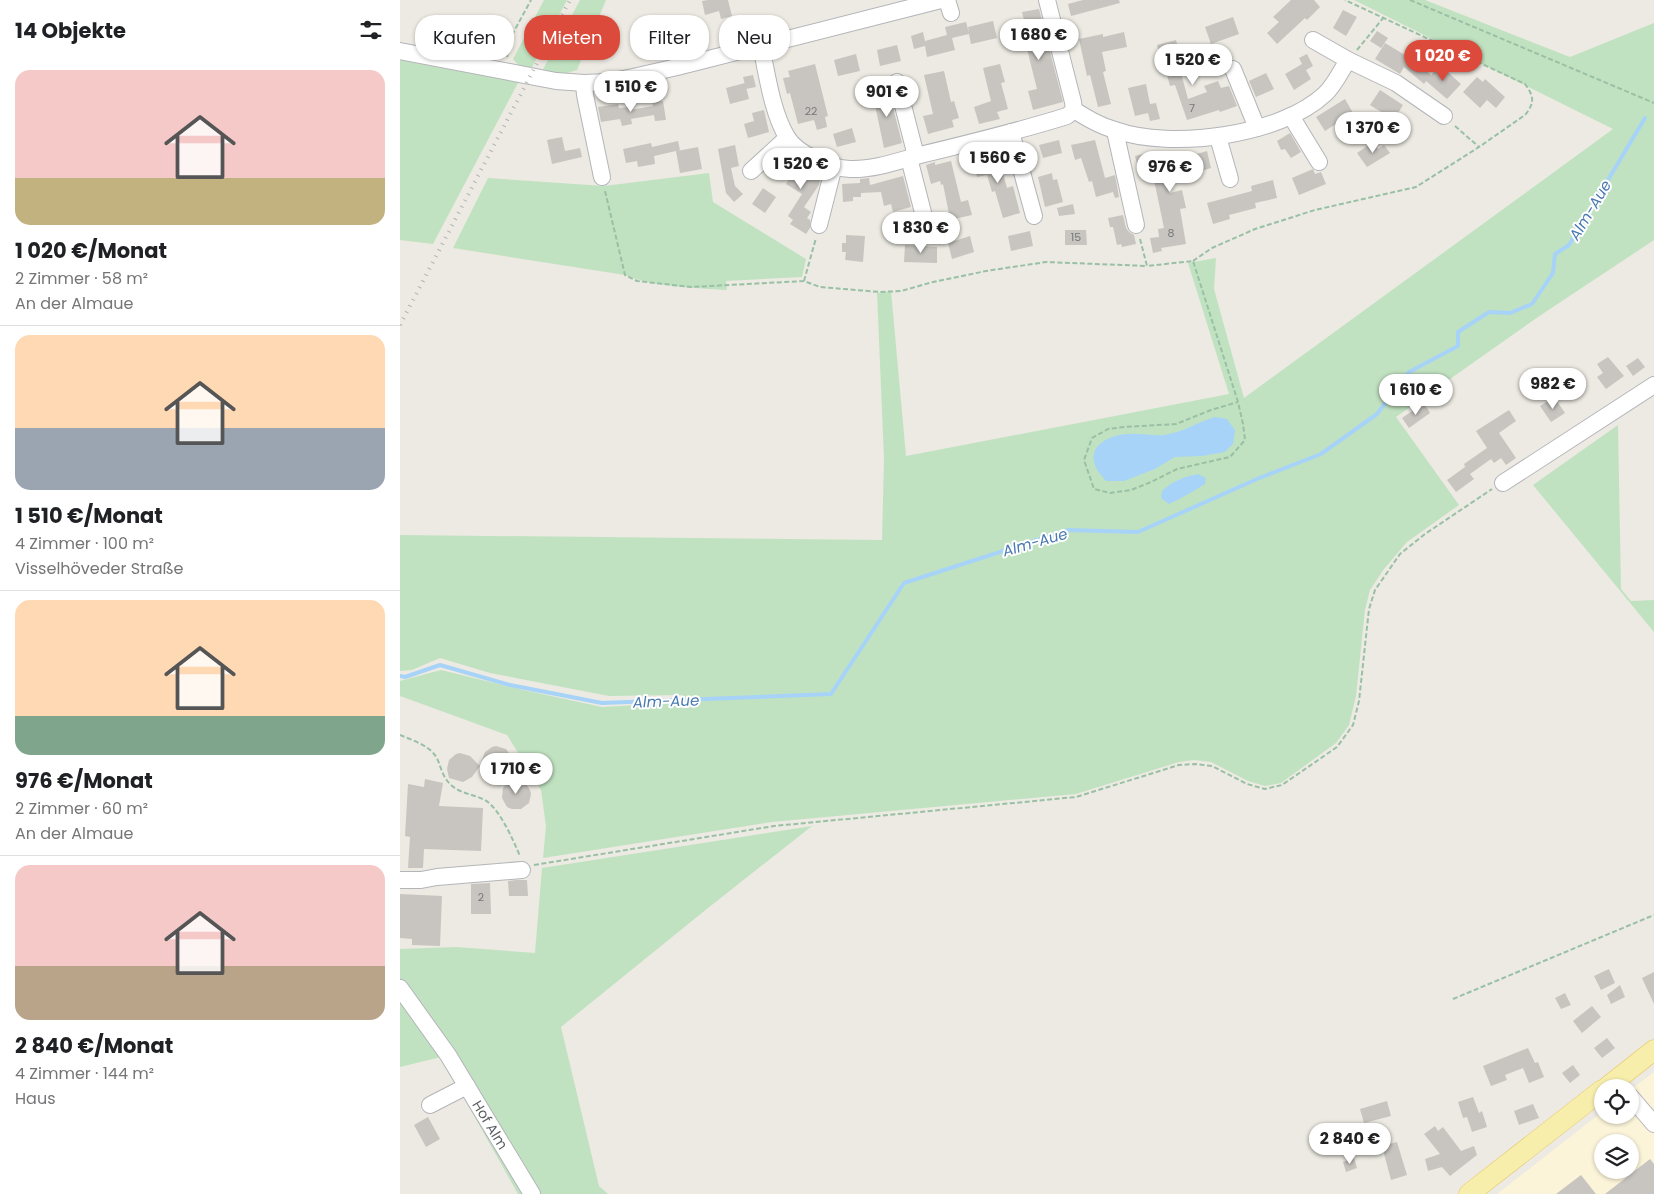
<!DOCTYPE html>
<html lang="de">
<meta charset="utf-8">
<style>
body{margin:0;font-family:Poppins,sans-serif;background:#f2f2f2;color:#202124;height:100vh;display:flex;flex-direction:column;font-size:19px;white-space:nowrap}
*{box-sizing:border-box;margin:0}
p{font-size:16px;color:#757577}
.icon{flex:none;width:28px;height:28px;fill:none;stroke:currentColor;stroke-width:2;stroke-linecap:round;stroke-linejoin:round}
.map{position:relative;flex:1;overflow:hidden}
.side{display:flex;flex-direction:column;background:#fff;width:400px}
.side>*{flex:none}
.banner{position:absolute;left:15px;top:15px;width:475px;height:45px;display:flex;gap:10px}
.fabs{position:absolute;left:1194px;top:1079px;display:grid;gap:10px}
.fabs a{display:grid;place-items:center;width:45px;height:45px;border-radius:50%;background:#fff;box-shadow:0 1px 4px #0004;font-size:25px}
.price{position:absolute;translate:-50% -42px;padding:0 11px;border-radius:18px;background:#fff;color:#222;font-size:16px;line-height:32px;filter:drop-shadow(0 1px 2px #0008)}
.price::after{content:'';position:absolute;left:50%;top:30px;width:15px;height:11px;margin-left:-8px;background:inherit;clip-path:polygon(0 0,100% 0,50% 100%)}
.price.current{background:#db4a3a;color:#fff}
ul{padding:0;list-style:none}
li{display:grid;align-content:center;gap:10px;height:265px;padding:0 15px}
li+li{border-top:1px solid #e0e0e0}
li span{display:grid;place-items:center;height:155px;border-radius:15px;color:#555}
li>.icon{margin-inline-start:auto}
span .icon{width:90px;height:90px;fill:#fffc;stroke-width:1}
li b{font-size:21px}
h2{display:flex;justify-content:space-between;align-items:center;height:60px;padding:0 15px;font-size:21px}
.pill{padding:0 18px;border-radius:20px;background:#fff;box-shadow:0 1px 4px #0004;font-size:18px;line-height:45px}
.pill.current{background:#db4a3a;color:#fff}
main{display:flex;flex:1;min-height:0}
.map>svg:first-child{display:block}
.commercial{fill:#fbf4d9;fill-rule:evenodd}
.green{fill:#c1e2c1}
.water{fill:#a7d3f8}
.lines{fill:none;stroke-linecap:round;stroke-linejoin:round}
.stream{stroke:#a7d3f8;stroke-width:4}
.building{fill:#c8c5c0}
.minor-casing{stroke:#b3b5b9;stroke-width:18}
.major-casing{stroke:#e5c462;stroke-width:21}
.path{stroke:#99c0a5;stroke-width:2;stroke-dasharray:5 2.5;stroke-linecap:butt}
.minor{stroke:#fff;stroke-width:16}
.major{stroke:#f8eeac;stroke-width:20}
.rail{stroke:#b1b2b2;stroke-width:4;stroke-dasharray:1 6;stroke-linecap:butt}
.labels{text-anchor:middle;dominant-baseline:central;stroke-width:4;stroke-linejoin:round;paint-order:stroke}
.number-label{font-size:11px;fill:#76787a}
.street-label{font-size:14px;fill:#5b5e62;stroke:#fff}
.water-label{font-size:15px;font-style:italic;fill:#4979b1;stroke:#fff}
</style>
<main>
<section class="side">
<h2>14 Objekte<svg class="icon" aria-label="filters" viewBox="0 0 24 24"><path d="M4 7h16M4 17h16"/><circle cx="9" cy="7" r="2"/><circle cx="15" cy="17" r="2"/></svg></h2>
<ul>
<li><span style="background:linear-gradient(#f6c9c9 70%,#c2b280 0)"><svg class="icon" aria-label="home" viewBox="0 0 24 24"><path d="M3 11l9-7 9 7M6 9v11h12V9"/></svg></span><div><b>1 020 €/Monat</b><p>2 Zimmer · 58 m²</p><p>An der Almaue</p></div></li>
<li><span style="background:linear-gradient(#ffd9b3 60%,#9aa5b1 0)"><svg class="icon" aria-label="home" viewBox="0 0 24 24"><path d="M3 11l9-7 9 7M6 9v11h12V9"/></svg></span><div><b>1 510 €/Monat</b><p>4 Zimmer · 100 m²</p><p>Visselhöveder Straße</p></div></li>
<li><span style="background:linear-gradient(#ffd9b3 75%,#7fa58c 0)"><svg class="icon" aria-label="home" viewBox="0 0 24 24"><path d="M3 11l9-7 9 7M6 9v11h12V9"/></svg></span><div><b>976 €/Monat</b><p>2 Zimmer · 60 m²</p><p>An der Almaue</p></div></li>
<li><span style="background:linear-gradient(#f6c9c9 65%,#b9a48a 0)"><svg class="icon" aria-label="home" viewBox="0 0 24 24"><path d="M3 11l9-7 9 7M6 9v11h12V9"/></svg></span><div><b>2 840 €/Monat</b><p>4 Zimmer · 144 m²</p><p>Haus</p></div></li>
</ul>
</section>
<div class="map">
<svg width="1254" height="1194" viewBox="0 0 1254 1194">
<rect width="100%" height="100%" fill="#eceae2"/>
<path class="commercial" d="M 1254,1072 L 1254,1194 L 1097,1194 L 1202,1112 L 1202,1115 L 1230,1115 L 1230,1090 ZM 1202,1142 L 1230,1142 L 1230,1170 L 1202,1170 Z"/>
<path class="green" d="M 144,0 L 167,0 L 130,71 L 121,68 L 113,59 Z
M 180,0 L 206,0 L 177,70 L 154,77 L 140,75 Z
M 954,0 L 1025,0 L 1170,57 L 1254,23 L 1254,240 L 1138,317 L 996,417 L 1059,505 L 1007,542 L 984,569 L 970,590 L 965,610 L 956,696 L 949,725 L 936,743 L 881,783 L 865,786 L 848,781 L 811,762 L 794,760 L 779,762 L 676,794 L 372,822 L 143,858 L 146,826 L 141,790 L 107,735 L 0,696 L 0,681 L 41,670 L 128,691 L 202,707 L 276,703 L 282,695 L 209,696 L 90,673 L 40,658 L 12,670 L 0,671 L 0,535 L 482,540 L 484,458 L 477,293 L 491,291 L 506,456 L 829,394 L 788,263 L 816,258 L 814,289 L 844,398 L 1213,129 Z
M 0,57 L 119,81 L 33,244 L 0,240 Z
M 309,173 L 313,202 L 406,259 L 402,277 L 326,281 L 327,290 C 297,288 253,287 225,275 L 53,248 L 88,178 L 204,186 Z
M 1218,425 L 1221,589 L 1231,601 L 1254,600 L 1254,632 L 1133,485 Z
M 412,826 L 303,912 L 161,1027 L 199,1186 L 208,1194 L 118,1194 L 41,1057 L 0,1067 L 0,949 L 56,947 L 135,953 L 142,868 Z"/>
<path class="water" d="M 815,417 L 827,419 L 835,430 L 833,444 L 825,452 L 802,456 L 775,457 L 755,469 L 724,481 L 706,481 C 702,476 697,471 695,465 C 687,444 713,434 729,434 C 740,433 752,436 764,435 C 782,433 797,422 815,417 Z
M 798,474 L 806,478 L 805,484 C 793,491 781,499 769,504 L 761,498 L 762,491 C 772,481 784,477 798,474 Z"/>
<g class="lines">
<path class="stream" d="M 0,676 L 5,677 L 40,665 L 110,685 L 202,703 L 431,694 L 504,583 L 668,530 L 738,532 L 857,479 L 921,454 L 977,414 L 1009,372 L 1058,346 L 1058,332 L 1089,312 L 1110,313 L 1132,304 L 1153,273 L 1155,254 L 1169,245 L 1245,118"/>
</g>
<path class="building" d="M 308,0 L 328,0 L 332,16 L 321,19 L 319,11 L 305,15 L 302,1 Z
M 683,0 L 719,0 L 720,3 L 671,16 L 668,4 Z
M 891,0 L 914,0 L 920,7 L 907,20 L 905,18 L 877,44 L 867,33 L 879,22 L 873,17 Z
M 639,9 L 663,102 L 633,110 L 628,91 L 637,89 L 626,45 L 619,47 L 614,27 L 625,24 L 622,12 Z
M 943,10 L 957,17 L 946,36 L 933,28 Z
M 833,17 L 839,34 L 811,44 L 805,27 Z
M 593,21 L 597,38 L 571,44 L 569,34 L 552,38 L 555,50 L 527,57 L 525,46 L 514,49 L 511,36 L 523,32 L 525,41 L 547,35 L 545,27 L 566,22 L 569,33 L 568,27 Z
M 977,31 L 988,38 L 981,48 L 970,41 Z
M 724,32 L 727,47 L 702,52 L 706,71 L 703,72 L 711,104 L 698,107 L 690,75 L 687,76 L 679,39 L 703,34 L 703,37 Z
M 262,36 L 265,51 L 242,56 L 239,41 Z
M 776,40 L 784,68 L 780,69 L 788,99 L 807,92 L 804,86 L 818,81 L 821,88 L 829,86 L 837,106 L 820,112 L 819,110 L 787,120 L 775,85 L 770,86 L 766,72 L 764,73 L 757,45 Z
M 985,43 L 1018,63 L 1031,75 L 1024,84 L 1004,67 L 1000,74 L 975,59 Z
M 497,45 L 501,61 L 480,66 L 477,50 Z
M 456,54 L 460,71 L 438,76 L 434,60 Z
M 907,54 L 913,66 L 906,70 L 911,79 L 894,90 L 885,74 L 902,64 L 899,58 Z
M 415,64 L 428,116 L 425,117 L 427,127 L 417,130 L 414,120 L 398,124 L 390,93 L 387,94 L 383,78 L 390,77 L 388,71 Z
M 600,64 L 605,82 L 601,83 L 608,109 L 597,112 L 600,119 L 579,124 L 574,107 L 591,101 L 583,68 Z
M 1040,65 L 1061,84 L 1047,99 L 1026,81 Z
M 544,71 L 551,102 L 554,101 L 559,118 L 552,120 L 554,127 L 528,134 L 523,116 L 533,114 L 524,75 Z
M 866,73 L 874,89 L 856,97 L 849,81 Z
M 353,75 L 356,87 L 346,89 L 343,77 Z
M 1077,77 L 1083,82 L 1085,79 L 1105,97 L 1096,108 L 1087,100 L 1080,108 L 1063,92 Z
M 345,83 L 349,99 L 330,104 L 326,88 Z
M 746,84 L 750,104 L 756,103 L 760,119 L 750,121 L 748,113 L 735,116 L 728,88 Z
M 488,88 L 502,143 L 484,148 L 472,91 Z
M 980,90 L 1003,105 L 994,120 L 970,105 Z
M 945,99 L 953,113 L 925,131 L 916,117 Z
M 263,101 L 266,120 L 255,121 L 254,115 L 231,119 L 232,124 L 222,126 L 220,119 L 201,122 L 198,107 L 218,104 L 219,108 L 229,107 L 230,110 L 253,106 L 252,103 Z
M 364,110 L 369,132 L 348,138 L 344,124 L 354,121 L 352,113 Z
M 452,128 L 456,142 L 437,147 L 433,134 Z
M 890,133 L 901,152 L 891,158 L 885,149 L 881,150 L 877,141 Z
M 162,137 L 165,151 L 180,148 L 182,157 L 152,164 L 147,140 Z
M 659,140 L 662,153 L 643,158 L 639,145 Z
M 695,140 L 705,178 L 715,175 L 719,197 L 715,198 L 713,192 L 696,197 L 692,181 L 689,182 L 681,158 L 675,160 L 671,145 Z
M 278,141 L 280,150 L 277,151 L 298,147 L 302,169 L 280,173 L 276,151 L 254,156 L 255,164 L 238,167 L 237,161 L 226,163 L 223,149 L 251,143 L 252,147 Z
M 973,142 L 978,149 L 984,145 L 990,153 L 967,167 L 957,153 Z
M 335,145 L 339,166 L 331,168 L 335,186 L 343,194 L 334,202 L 326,193 L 318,149 Z
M 754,151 L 756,156 L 761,155 L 763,160 L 789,152 L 790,156 L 807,151 L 811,168 L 795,173 L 793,164 L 766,172 L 770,193 L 782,190 L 786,208 L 780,209 L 786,244 L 761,248 L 762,251 L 753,253 L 750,238 L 759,237 L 758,229 L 764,228 L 753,175 L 741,178 L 735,156 Z
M 599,152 L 603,166 L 601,166 L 607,188 L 613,186 L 620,213 L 603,218 L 595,191 L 592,192 L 587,175 L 577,177 L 574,163 L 584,161 L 583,156 Z
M 389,155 L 421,175 L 419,185 L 404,207 L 411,212 L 407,218 L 410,220 L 410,228 L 406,234 L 390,224 L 393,220 L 388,216 L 402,194 L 386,184 L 389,179 L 378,172 Z
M 551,161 L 561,202 L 568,200 L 572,215 L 554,219 L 550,219 L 543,184 L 541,185 L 540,181 L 531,184 L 526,165 L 535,162 L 535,165 Z
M 913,169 L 915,174 L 921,172 L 926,184 L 899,195 L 892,178 Z
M 652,173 L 653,180 L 657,179 L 663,202 L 645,207 L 638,177 Z
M 503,176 L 511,207 L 493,212 L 491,204 L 484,206 L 481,192 L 461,193 L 461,197 L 453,197 L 453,201 L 443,202 L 442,184 L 460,183 L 460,179 L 469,178 L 470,185 Z
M 873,180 L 877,198 L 855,203 L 856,208 L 829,215 L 830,219 L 813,224 L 807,203 L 852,191 L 851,186 Z
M 363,188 L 376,197 L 365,213 L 352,204 Z
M 673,204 L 675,214 L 659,216 L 657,208 Z
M 723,215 L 726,228 L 729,232 L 734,235 L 736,244 L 722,247 L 721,244 L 717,245 L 713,227 L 710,227 L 708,218 Z
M 665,230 L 686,230 L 687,245 L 665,245 Z
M 630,231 L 633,246 L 611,251 L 608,236 Z
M 446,235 L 465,236 L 463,262 L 445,260 L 446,252 L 442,252 L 442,243 L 446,243 Z
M 570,236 L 574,252 L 552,259 L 548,243 Z
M 505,245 L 537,247 L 537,263 L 504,262 Z
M 1208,357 L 1224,376 L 1206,389 L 1197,377 L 1203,373 L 1197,364 Z
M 1238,358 L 1245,367 L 1233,376 L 1226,366 Z
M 1154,397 L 1165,413 L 1151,422 L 1140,406 Z
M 1024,403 L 1030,413 L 1009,428 L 1002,418 Z
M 1109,410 L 1116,421 L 1099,433 L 1116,458 L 1106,465 L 1101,458 L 1094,463 L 1091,459 L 1070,474 L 1074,479 L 1056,492 L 1047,480 L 1065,467 L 1066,469 L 1064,464 L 1087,448 L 1076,431 Z
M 96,746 L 106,749 L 111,756 L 110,766 L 105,775 L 90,773 L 80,765 L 85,752 L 92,747 Z
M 60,753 L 70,756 L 80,766 L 72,777 L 63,782 L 49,778 L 47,769 L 49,760 L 56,754 Z
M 25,779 L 43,783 L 39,806 L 83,808 L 81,851 L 24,849 L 23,868 L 8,868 L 10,837 L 5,836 L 8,784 L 24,787 Z
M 110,779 L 125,782 L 130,790 L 131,794 L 129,803 L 121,809 L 112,809 L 107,807 L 102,798 L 103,788 Z
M 116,880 L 127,880 L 128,896 L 109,896 L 108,881 Z
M 90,883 L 91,914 L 71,914 L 71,884 Z
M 0,894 L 42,896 L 40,946 L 12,945 L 12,939 L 0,938 Z
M 1209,969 L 1215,983 L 1201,990 L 1194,976 Z
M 1254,972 L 1254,1004 L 1242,978 Z
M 1220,985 L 1225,997 L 1211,1004 L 1207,995 Z
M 1165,993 L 1171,1005 L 1161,1009 L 1155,998 Z
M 1192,1006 L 1201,1017 L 1182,1033 L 1173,1021 Z
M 1207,1038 L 1215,1048 L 1202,1058 L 1194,1048 Z
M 1128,1048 L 1135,1063 L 1138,1062 L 1144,1077 L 1129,1083 L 1123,1068 L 1105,1075 L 1107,1080 L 1091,1086 L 1083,1066 Z
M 1173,1065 L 1180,1075 L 1170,1083 L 1162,1073 Z
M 1073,1097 L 1079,1113 L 1082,1111 L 1087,1127 L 1072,1132 L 1067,1117 L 1063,1118 L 1058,1102 Z
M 987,1101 L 991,1116 L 964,1123 L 960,1109 Z
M 1133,1104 L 1139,1118 L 1119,1125 L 1114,1111 Z
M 28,1117 L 40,1139 L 26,1147 L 14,1125 Z
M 1035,1126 L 1038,1131 L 1043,1127 L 1061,1151 L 1074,1146 L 1077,1155 L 1050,1176 L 1042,1167 L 1028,1171 L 1025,1159 L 1040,1154 L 1024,1134 Z
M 997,1142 L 1007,1175 L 991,1180 L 982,1146 Z
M 954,1158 L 957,1168 L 946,1172 L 943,1162 Z
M 1250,1159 L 1254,1164 L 1254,1194 L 1205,1194 Z
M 1181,1175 L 1196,1194 L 1156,1194 Z"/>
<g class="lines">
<g class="minor-casing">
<g id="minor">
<path d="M 547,0 L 551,13"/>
<path d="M 913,40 L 948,60 L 996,83 L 1044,116"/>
<path d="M 361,46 C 367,74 372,112 387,137 C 397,154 430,168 450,169 C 473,170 498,161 520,155 C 570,143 619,131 667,116 L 674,110 L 673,102 L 647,0"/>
<path d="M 0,51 L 156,81 L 184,83 L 208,82 L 233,77 L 277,67 L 541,0"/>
<path d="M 833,69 L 857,128"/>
<path d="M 497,82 L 516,156"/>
<path d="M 184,83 L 185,95 L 202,177"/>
<path d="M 674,110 C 687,118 700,126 715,130 C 771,150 880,136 925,94 C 934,86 941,71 948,60"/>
<path d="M 891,116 L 919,162"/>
<path d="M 715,131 L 736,225"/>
<path d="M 611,132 L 634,216"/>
<path d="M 818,137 L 830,179"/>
<path d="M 509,158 L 528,232"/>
<path d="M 351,171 L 387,138"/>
<path d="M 419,225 L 434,166"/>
<path d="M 1103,483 L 1254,385"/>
<path d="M 0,880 L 21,880 L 37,877 L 122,870"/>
<path id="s1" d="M 0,988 L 48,1055 L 132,1194"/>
<path d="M 1230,1096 L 1254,1124"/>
<path d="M 30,1105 L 67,1086"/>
</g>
</g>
<g class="major-casing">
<path id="major" d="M 1206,1088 L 1254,1050
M 1069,1194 L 1202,1090"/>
</g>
<path class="path" d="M 1010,0 L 1254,103
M 957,50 L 984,17
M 107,57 L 112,35 L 131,0
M 1055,126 L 1079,147
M 205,191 L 225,275 L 237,281 L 291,287 L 404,281 L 420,287 L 480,292 L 501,291 L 533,282 L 586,271 L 646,262 L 747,266
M 740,239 L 747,266 L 793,261 L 838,402 L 843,424 L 845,440 L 830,457 L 777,469 L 751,482 L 731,490 L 710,493 L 694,489 L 684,460 L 692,438 L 708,429 L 724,427 L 776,424 L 811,410 L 838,402
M 793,261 L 812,248 L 855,229 L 915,210 L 1016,187 L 1079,147 L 1125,115 C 1135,103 1134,96 1125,84 L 945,0
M 404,281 L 416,238
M 0,735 C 10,739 27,745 34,754 C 41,762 40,774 50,784 C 60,794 73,794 85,800 C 100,809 113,840 120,856
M 134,865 L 374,826 L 676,797 L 779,765 L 795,764 L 812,766 L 847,784 L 865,789 L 882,785 L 937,747 L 953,725 L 959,701 L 969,609 L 975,590 L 1000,554 L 1025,534 L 1092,489
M 1053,999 L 1254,915"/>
<use href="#minor" class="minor"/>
<use href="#major" class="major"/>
<path class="rail" d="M 0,325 L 170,0"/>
</g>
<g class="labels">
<g class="number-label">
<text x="792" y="108">7</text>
<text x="411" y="111">22</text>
<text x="771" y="233">8</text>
<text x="676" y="237">15</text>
<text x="81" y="897">2</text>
</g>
<g class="street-label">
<text stroke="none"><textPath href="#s1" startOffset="164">Hof Alm</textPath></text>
</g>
<g class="water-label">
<text transform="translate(1190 210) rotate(-59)">Alm-Aue</text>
<text transform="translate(635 542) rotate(-16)">Alm-Aue</text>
<text transform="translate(266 701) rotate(-2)">Alm-Aue</text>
</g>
</g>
</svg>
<div class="fabs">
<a><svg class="icon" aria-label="locate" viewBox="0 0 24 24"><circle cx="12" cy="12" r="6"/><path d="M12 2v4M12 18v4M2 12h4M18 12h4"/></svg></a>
<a><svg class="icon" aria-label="layers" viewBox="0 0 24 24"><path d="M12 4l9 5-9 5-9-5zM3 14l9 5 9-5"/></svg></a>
</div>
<b class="price" style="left:639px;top:61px">1 680 €</b>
<b class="price current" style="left:1043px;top:82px">1 020 €</b>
<b class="price" style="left:793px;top:86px">1 520 €</b>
<b class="price" style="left:231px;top:113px">1 510 €</b>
<b class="price" style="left:487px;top:118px">901 €</b>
<b class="price" style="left:973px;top:154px">1 370 €</b>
<b class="price" style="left:598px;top:184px">1 560 €</b>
<b class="price" style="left:401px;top:190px">1 520 €</b>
<b class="price" style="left:770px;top:193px">976 €</b>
<b class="price" style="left:521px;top:254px">1 830 €</b>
<b class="price" style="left:1153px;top:410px">982 €</b>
<b class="price" style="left:1016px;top:416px">1 610 €</b>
<b class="price" style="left:116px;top:795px">1 710 €</b>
<b class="price" style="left:950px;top:1165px">2 840 €</b>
<div class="banner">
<a class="pill">Kaufen</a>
<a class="pill current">Mieten</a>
<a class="pill">Filter</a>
<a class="pill">Neu</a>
</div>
</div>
</main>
